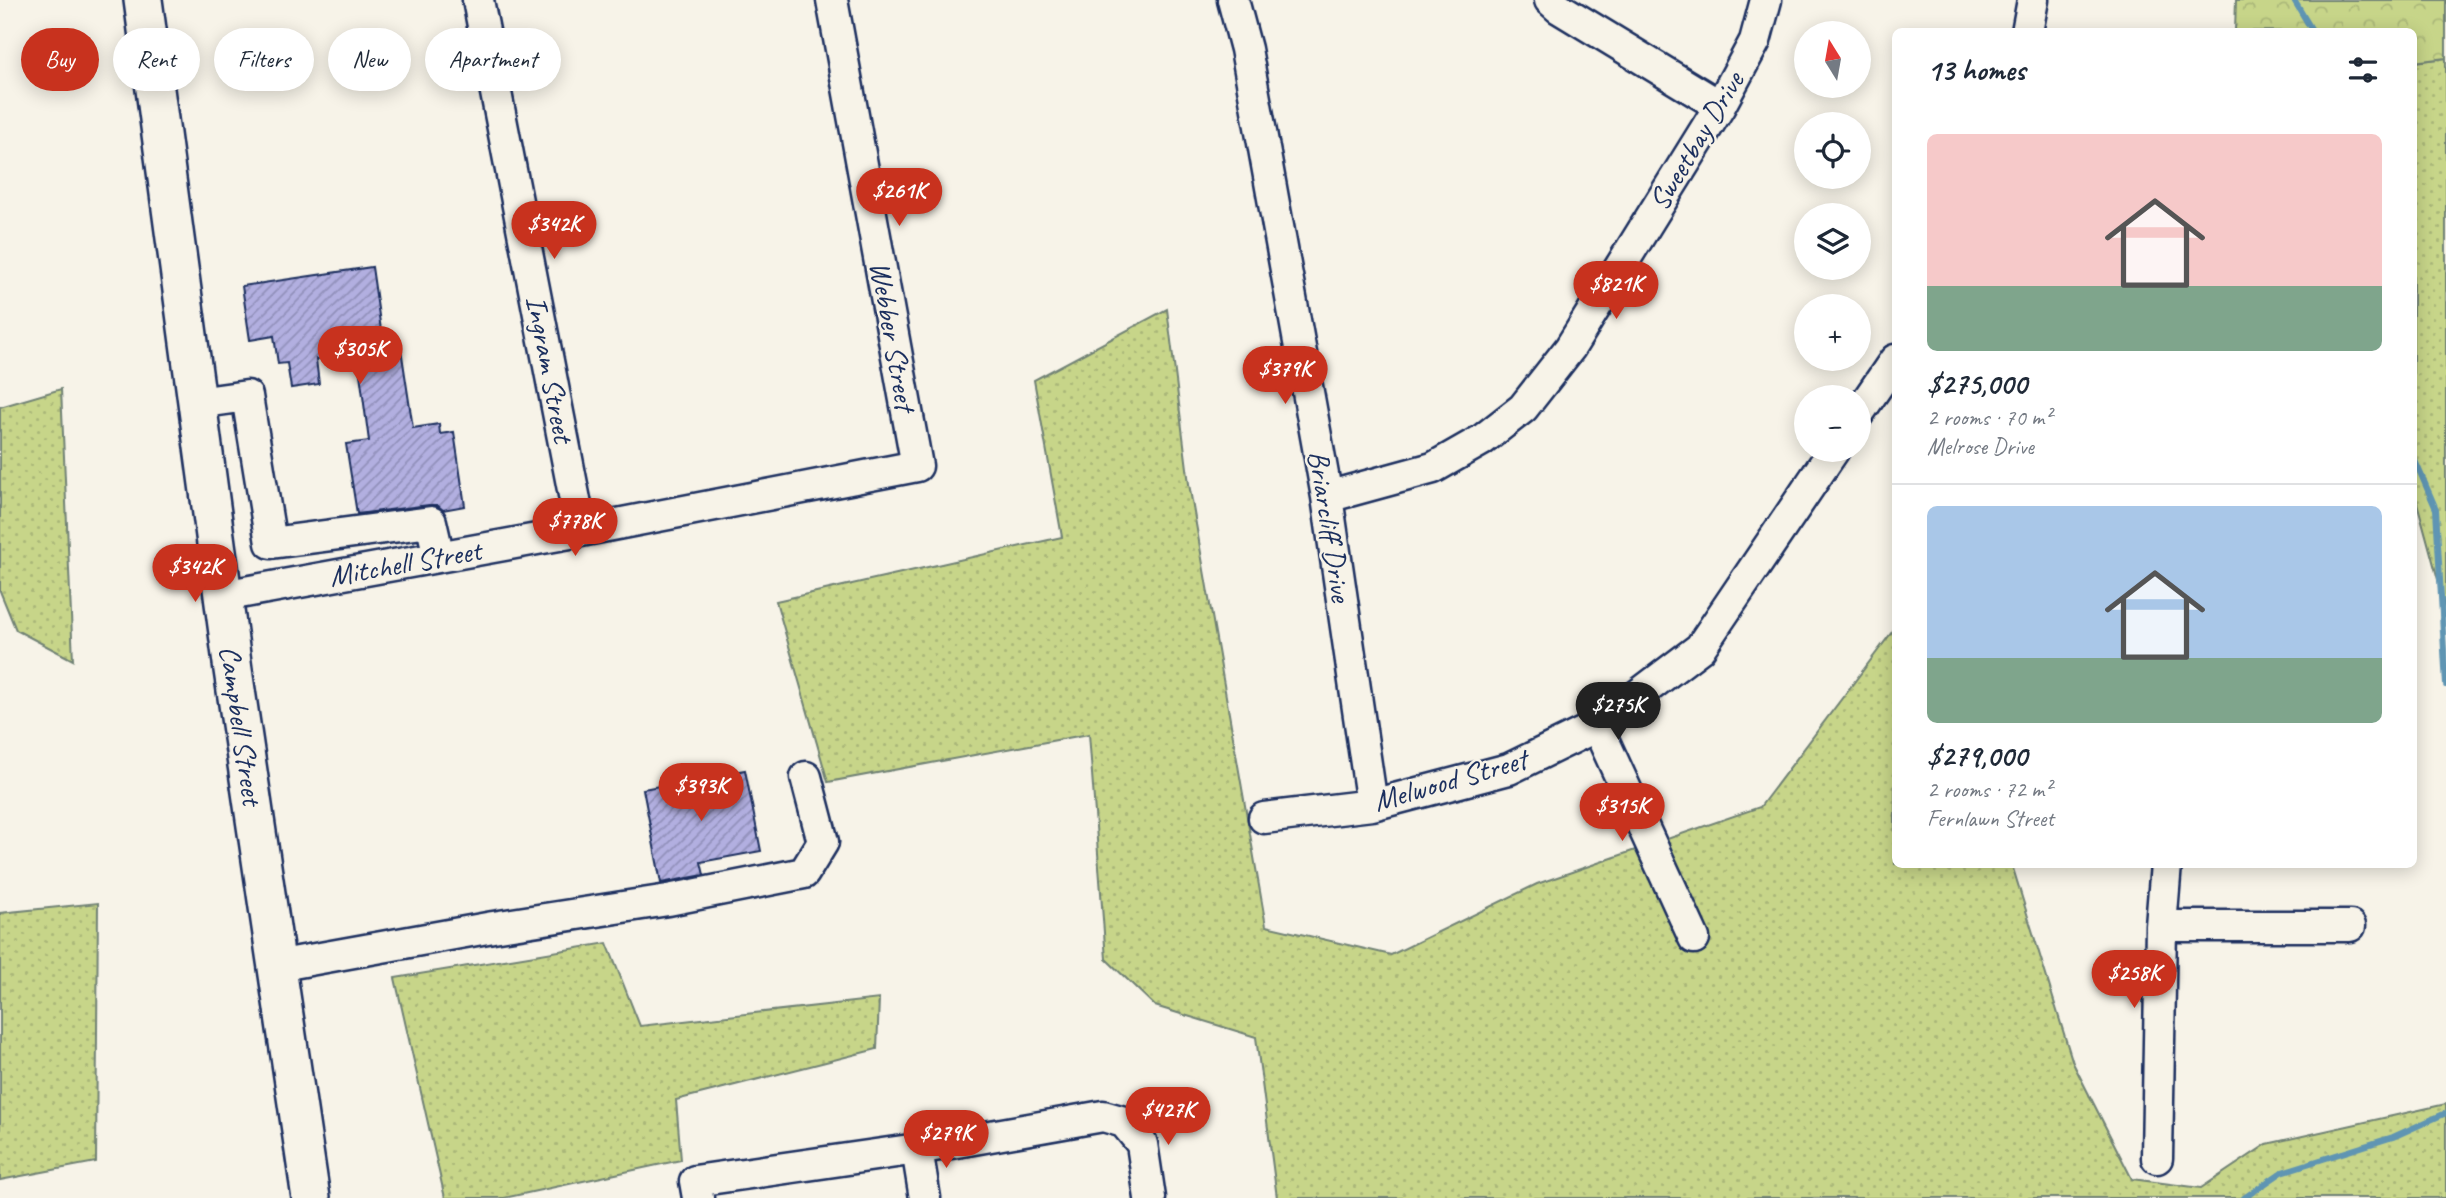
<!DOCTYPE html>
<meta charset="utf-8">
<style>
body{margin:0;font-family:Caveat,sans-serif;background:#f2f2f3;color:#1f2937;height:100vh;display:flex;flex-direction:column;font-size:26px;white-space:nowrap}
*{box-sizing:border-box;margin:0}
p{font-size:23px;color:#747a83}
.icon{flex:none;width:38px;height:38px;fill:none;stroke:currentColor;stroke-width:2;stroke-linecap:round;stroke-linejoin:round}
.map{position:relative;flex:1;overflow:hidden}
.drawer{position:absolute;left:1892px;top:28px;width:525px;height:840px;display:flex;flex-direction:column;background:#fff;border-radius:10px;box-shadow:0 4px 18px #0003}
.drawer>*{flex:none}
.guide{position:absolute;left:21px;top:28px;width:665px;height:63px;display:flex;gap:14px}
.needle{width:46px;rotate:349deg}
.fabs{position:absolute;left:1794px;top:21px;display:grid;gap:14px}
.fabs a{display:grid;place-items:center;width:77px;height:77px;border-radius:50%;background:#fff;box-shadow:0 4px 18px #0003;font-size:35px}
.price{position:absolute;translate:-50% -60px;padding:0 16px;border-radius:24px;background:#c8321e;color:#fff;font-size:23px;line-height:46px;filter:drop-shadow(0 2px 4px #0008)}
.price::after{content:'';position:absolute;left:50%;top:42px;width:21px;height:16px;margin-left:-10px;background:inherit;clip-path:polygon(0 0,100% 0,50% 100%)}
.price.active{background:#222;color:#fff}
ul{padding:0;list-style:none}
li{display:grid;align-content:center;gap:14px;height:371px;padding:0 35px}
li+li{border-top:2px solid #e0e1e3}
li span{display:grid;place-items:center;height:217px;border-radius:10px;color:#555}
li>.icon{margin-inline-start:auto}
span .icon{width:126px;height:126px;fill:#fffc;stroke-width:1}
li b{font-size:30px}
h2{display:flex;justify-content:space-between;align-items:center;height:84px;padding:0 35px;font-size:30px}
.chip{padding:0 24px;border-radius:32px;background:#fff;box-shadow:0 4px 18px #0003;font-size:24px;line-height:63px}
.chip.active{background:#c8321e;color:#fff}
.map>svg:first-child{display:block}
.grass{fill:url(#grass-dots);stroke:#718274;stroke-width:2}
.forest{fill:url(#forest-crowns);stroke:#718274;stroke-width:2}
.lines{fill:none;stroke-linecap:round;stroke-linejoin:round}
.stream{stroke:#5f95b3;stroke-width:6}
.building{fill:url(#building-hatch);stroke:#1b2f5e;stroke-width:2}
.minor-casing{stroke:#1b2f5e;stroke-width:35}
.major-casing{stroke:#1b2f5e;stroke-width:42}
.minor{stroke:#f7f3e8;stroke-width:30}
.major{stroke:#f7f3e8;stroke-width:37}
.labels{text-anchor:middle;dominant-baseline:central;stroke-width:5;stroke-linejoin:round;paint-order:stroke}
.street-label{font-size:30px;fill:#1b2f5e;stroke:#f7f3e8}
</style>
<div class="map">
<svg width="2446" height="1198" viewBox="0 0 2446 1198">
<defs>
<pattern id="grass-dots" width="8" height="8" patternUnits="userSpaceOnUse" patternTransform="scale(1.75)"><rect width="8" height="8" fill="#c7d589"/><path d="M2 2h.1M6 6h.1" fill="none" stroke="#aab779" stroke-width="1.8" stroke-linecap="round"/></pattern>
<pattern id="forest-crowns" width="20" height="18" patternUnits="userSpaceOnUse" patternTransform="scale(1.75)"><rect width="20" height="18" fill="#c7d589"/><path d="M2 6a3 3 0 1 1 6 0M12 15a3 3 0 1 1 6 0" fill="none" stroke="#aab779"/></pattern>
<pattern id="building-hatch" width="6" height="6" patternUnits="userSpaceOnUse" patternTransform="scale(1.75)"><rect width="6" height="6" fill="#b2afe0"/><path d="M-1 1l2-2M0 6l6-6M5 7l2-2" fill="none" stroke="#908fb9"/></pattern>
</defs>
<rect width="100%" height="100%" fill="#f7f3e8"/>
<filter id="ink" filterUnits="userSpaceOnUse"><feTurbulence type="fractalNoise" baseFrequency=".0143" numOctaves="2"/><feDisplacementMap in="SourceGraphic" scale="14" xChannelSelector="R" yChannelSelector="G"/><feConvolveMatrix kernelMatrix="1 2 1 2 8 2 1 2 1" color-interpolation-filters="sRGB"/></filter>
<g filter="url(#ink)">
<path class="grass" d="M 2446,58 L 2446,609 L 2413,488 L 2413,62 Z
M 1167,309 L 1189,484 L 1266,926 L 1391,955 L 1537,884 L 1760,807 L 1895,628 L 1895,864 L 2012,865 L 2073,1063 L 2132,1179 L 2201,1188 L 2267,1144 L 2446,1104 L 2446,1198 L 1277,1198 L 1256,1037 L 1155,1006 L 1106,959 L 1089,734 L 828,782 L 776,601 L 1062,537 L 1034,380 Z
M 61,389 L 73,660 L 16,630 L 0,591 L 0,407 Z
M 98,903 L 96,1162 L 0,1180 L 0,913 Z
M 607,943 L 640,1026 L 879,999 L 877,1049 L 676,1100 L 681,1160 L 504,1198 L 445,1198 L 395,978 Z"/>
<path class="forest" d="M 2236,0 L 2446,0 L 2446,58 L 2413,62 L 2413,32 L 2235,31 Z"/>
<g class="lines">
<path class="stream" d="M 2294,0 L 2313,32
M 2413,456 L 2436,509 L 2446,685
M 2244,1198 L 2282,1172 L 2393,1137 L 2446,1113"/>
</g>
<path class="building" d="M 372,267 L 383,344 L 400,342 L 413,428 L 439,424 L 440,434 L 454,432 L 465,506 L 443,510 L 437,505 L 429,505 L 357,514 L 346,444 L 369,441 L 356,344 L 322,350 L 324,358 L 316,359 L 319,384 L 291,388 L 287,363 L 278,364 L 274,336 L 250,340 L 242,286 Z
M 745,770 L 761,851 L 701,862 L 704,875 L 661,883 L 643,789 Z"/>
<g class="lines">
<g class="minor-casing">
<path id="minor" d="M 478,0 L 581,531
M 1233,0 L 1246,49 L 1327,497 L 1372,805
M 1550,0 L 1559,8 L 1720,106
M 2027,32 L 2033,0
M 197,403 L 247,396 L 271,543 L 431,522 L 439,557
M 1858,414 L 1895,360
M 1327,497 L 1433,468 L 1482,440 L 1523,408 L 1570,348 L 1720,106 L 1755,41 L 1766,0
M 223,596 L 581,531 L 917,466 L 832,0
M 1597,726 L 1694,938
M 1264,818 L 1372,805 L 1509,769 L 1597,726 L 1700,648 L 1834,450
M 2161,926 L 2350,926
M 276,966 L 493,927 L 668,900 L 804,873 L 823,842 L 806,777
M 917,1149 L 925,1198
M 2157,1158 L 2161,926 L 2166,864
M 698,1198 L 695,1181 L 917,1149 L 1103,1116 L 1124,1122 L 1142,1144 L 1150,1198"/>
</g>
<g class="major-casing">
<g id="major">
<path id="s1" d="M 143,0 L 233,670 L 311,1198"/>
</g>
</g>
<use href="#minor" class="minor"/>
<use href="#major" class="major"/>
</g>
</g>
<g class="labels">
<g class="street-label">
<text transform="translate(1696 141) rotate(-59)">Sweetbay Drive</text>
<text transform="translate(893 336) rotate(80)">Webber Street</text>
<text transform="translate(550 369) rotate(79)">Ingram Street</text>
<text transform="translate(1330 526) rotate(81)">Briarcliff Drive</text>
<text transform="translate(405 563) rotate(-10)">Mitchell Street</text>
<text stroke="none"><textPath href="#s1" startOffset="732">Campbell Street</textPath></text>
<text transform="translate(1450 780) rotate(-16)">Melwood Street</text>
</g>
</g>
</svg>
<div class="fabs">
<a><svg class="needle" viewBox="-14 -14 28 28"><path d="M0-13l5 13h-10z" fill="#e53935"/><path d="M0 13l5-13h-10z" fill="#747a83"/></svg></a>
<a><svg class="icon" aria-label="locate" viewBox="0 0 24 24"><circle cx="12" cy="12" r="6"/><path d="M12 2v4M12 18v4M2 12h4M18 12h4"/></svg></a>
<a><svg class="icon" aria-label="layers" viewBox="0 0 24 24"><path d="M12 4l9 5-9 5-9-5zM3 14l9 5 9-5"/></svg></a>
<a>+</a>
<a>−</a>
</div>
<b class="price" style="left:899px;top:228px">$261K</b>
<b class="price" style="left:554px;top:261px">$342K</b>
<b class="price" style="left:1616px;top:321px">$821K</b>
<b class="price" style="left:360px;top:386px">$305K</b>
<b class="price" style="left:1285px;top:406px">$379K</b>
<b class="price" style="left:575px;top:558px">$778K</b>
<b class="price" style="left:195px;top:604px">$342K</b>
<b class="price active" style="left:1618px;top:742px">$275K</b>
<b class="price" style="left:701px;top:823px">$393K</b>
<b class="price" style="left:1622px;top:843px">$315K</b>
<b class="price" style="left:2134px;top:1010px">$258K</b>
<b class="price" style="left:1168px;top:1147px">$427K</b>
<b class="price" style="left:946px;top:1170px">$279K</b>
<div class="guide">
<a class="chip active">Buy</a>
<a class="chip">Rent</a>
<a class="chip">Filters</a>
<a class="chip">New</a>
<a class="chip">Apartment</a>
</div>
<section class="drawer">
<h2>13 homes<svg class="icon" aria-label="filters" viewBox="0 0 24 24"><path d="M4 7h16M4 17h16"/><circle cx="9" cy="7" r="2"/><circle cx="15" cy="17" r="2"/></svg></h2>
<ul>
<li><span style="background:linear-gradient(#f6c9c9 70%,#7fa58c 0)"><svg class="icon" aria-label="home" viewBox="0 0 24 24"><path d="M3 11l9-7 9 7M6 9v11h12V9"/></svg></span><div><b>$275,000</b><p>2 rooms · 70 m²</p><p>Melrose Drive</p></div></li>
<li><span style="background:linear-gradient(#a9c7e8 70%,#7fa58c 0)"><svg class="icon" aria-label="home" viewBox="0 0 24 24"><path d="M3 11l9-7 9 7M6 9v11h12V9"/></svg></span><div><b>$279,000</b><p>2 rooms · 72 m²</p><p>Fernlawn Street</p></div></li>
</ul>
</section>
</div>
